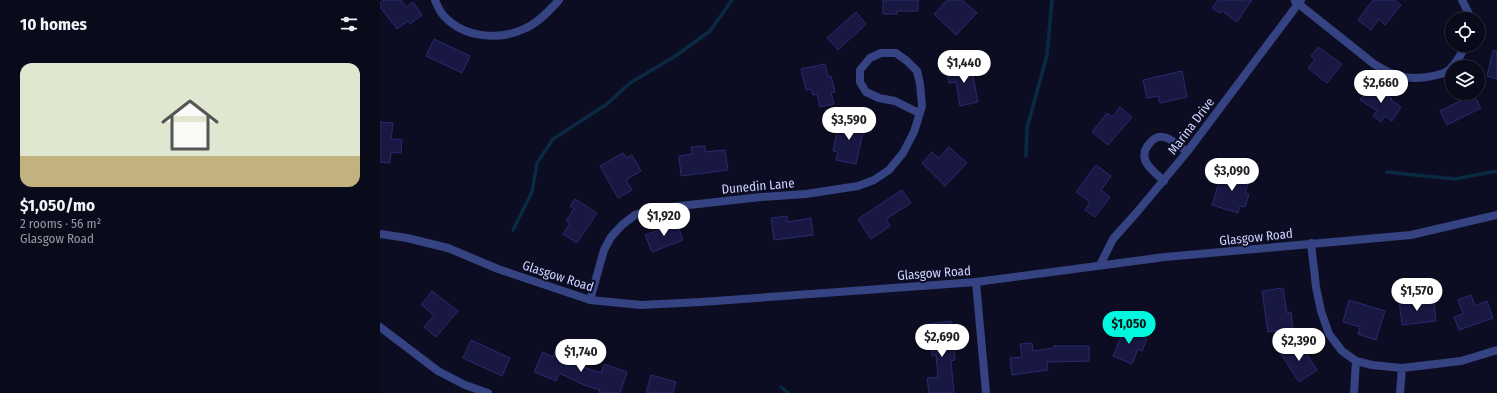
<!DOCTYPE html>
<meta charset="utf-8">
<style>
body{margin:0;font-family:"Fira Sans Condensed",sans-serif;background:#171827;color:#f1f3f6;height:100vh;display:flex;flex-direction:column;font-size:15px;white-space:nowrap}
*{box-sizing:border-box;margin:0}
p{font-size:13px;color:#999aa2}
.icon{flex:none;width:22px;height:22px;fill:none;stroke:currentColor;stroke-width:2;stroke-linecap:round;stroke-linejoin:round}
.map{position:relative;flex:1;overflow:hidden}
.drawer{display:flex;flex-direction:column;background:#090a1a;width:380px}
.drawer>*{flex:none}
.tools{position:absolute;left:1065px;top:12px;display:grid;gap:8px}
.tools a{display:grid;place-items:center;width:40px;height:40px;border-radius:50%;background:#090a1a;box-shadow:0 1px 3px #0004,0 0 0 1px #292b39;font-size:20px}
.price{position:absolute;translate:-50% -34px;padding:0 9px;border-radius:14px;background:#fff;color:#222;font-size:13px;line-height:26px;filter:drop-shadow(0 1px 2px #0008)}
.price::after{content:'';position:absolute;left:50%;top:24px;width:12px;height:9px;margin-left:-6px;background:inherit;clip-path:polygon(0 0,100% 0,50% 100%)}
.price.current{background:#00f8de;color:#111}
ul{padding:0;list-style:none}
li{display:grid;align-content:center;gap:8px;height:212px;padding:0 20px}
li span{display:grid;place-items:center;height:124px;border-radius:12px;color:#555}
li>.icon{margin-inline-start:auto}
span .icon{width:72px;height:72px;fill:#fffc;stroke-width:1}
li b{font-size:17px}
h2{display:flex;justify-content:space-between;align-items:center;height:48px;padding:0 20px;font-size:17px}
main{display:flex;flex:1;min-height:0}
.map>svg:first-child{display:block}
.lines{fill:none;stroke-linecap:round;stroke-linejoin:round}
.stream{stroke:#0a2a43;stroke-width:3.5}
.building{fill:#181843;stroke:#292a70}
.minor{stroke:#364382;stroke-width:8}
.tertiary{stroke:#364382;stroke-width:8}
.labels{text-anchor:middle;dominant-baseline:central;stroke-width:4;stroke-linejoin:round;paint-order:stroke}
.street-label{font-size:13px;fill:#cdd2ff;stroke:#0c0d22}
</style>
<main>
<section class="drawer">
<h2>10 homes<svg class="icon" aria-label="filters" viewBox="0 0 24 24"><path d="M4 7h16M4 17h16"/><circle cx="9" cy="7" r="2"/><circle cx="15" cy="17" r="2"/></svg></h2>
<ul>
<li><span style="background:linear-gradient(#dfe7d0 75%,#c2b280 0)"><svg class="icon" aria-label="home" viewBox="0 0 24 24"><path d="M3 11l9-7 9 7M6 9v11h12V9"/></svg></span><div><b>$1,050/mo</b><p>2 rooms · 56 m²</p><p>Glasgow Road</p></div></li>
</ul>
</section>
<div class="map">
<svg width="1117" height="393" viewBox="0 0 1117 393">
<rect width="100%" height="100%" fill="#0c0d22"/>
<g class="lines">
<path class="stream" d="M 646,156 L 647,128 L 667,55 L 672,0
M 1007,172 L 1075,179 L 1117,171
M 133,230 L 152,192 L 157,163 L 173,139 L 227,104 L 250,83 L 294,57 L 330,31 L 352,0
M 401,387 L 408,393"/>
</g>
<path class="building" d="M 4,0 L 21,0 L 26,7 L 33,2 L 42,15 L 30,24 L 28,21 L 17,29 L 0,7 L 0,3 Z
M 503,0 L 538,0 L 538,11 L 517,11 L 517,14 L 503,14 Z
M 567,0 L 582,0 L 597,13 L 576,35 L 554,14 Z
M 838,0 L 872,0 L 857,22 L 842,11 L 840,13 L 832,8 Z
M 993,0 L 1014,0 L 1021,5 L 1005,25 L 999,19 L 991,30 L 978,20 Z
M 476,12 L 486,24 L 458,50 L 447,38 Z
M 54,39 L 90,56 L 82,73 L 46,56 Z
M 938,47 L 962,64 L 947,83 L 928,68 L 935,59 L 931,56 Z
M 1113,51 L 1117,51 L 1117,79 L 1107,76 Z
M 445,64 L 448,77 L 451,76 L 455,92 L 451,93 L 454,104 L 440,107 L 437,94 L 433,95 L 431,89 L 426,90 L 421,69 Z
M 591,65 L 598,102 L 580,106 L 576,82 L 569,83 L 566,70 Z
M 802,71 L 807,97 L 780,103 L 778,96 L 767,98 L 763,80 Z
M 990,86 L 1001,94 L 1002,92 L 1012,99 L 1011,100 L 1021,107 L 1012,121 L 1005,116 L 1001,122 L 993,116 L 997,111 L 980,100 Z
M 1076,93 L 1093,93 L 1101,108 L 1067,125 L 1060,111 L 1080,101 Z
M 740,107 L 752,117 L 728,145 L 712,132 L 727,113 L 732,117 Z
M 463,118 L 485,123 L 476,164 L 456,160 L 458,152 L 453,151 L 457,132 L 460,132 Z
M 0,122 L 13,123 L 11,139 L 22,140 L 21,153 L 11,152 L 10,163 L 0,162 Z
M 325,146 L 325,152 L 345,150 L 348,170 L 301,176 L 299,156 L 312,154 L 311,147 Z
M 569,147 L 587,163 L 565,186 L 542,163 L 552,152 L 559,158 Z
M 243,153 L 246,158 L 252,155 L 261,171 L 246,180 L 252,190 L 238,198 L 220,166 Z
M 716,165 L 731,176 L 721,190 L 730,197 L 715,217 L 705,210 L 710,202 L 696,192 Z
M 843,170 L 870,178 L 865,193 L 869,194 L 865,207 L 860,206 L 858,213 L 832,205 Z
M 522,190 L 531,203 L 506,219 L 510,226 L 491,239 L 478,219 Z
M 195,199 L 217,213 L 197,243 L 183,234 L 190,223 L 186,221 L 194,209 L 190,206 Z
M 407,216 L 407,222 L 431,218 L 433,235 L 394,240 L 391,218 Z
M 297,223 L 303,240 L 272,252 L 265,235 Z
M 903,288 L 907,313 L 911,312 L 913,328 L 888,332 L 882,291 Z
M 52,291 L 78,311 L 56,337 L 44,327 L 54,315 L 41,305 Z
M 1091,295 L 1095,306 L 1107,301 L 1113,318 L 1079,330 L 1074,317 L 1083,314 L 1078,300 Z
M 1037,299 L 1037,305 L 1054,303 L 1056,321 L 1022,325 L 1019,301 Z
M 969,300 L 1005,311 L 996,340 L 978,334 L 980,327 L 963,322 Z
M 571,321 L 575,360 L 571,361 L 574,393 L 549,393 L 547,378 L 558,377 L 556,355 L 552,356 L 549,324 Z
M 746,325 L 757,330 L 755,334 L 767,339 L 762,351 L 758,349 L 752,364 L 733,356 Z
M 91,340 L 130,358 L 122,376 L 83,358 Z
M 919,342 L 937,370 L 919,382 L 901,354 Z
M 652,343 L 653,351 L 674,348 L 674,346 L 709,346 L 709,361 L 667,362 L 668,370 L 632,375 L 630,358 L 642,357 L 640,344 Z
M 176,349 L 190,355 L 188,360 L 198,364 L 197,365 L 221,373 L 224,364 L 247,372 L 240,393 L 219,393 L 220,390 L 204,385 L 179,373 L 176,381 L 154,372 L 163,352 L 173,357 Z
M 271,375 L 296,382 L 293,393 L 266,393 Z"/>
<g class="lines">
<path class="minor" d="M 55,0 C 57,5 60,12 64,16 C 84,38 120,41 146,28 C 159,22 170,10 179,0
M 1082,0 L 1089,14 L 1089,19
M 915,1 L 994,64 C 1013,76 1025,80 1047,77 C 1053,76 1060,75 1066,72 C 1075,67 1081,54 1086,45
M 784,181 C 773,171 755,159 770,143 C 773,139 778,136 783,137 C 792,138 800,147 807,152
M 931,243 L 936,287 L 941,311 L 949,334 L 962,351 L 976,361 L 992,365 L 1022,368 L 1081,361 L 1117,350
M 720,265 L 733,239 L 758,211 L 807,152 L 921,0
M 596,282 L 606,393
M 210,300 L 224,250 L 231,237 L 242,225 L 255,215 L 273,209 L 381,197 L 426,194 L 478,186 L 494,180 L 509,170 L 523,153 L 534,132 L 542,106 L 540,84 L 537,71 L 527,61 L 516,53 L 501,53 L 490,58 L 480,70 L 480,82 L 486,92 L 499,98 L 515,101 L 539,113
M 0,327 L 58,371 L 85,385 L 108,393
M 974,393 L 976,361
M 1020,393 L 1022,368"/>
<path class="tertiary" d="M 0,234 L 27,238 L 68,248 L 118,269 L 210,300 L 261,305 L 321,302 L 596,282 L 785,257 L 1031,235 L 1117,215"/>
</g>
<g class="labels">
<g class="street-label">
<text transform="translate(811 126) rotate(-53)">Marina Drive</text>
<text transform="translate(378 186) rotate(-5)">Dunedin Lane</text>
<text transform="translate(876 237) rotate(-6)">Glasgow Road</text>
<text transform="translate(554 273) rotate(-4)">Glasgow Road</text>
<text transform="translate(178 276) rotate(18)">Glasgow Road</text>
</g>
</g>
</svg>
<div class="tools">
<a><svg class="icon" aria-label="locate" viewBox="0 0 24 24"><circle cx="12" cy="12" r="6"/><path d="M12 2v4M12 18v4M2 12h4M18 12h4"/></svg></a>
<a><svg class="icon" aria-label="layers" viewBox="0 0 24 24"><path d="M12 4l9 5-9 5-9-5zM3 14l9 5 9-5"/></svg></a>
</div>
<b class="price" style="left:584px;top:84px">$1,440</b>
<b class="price" style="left:1001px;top:104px">$2,660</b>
<b class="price" style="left:469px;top:141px">$3,590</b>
<b class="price" style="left:852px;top:192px">$3,090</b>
<b class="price" style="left:284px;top:237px">$1,920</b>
<b class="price" style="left:1037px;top:312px">$1,570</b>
<b class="price current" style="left:749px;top:345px">$1,050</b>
<b class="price" style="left:562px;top:358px">$2,690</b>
<b class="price" style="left:919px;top:362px">$2,390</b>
<b class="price" style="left:201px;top:373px">$1,740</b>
</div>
</main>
